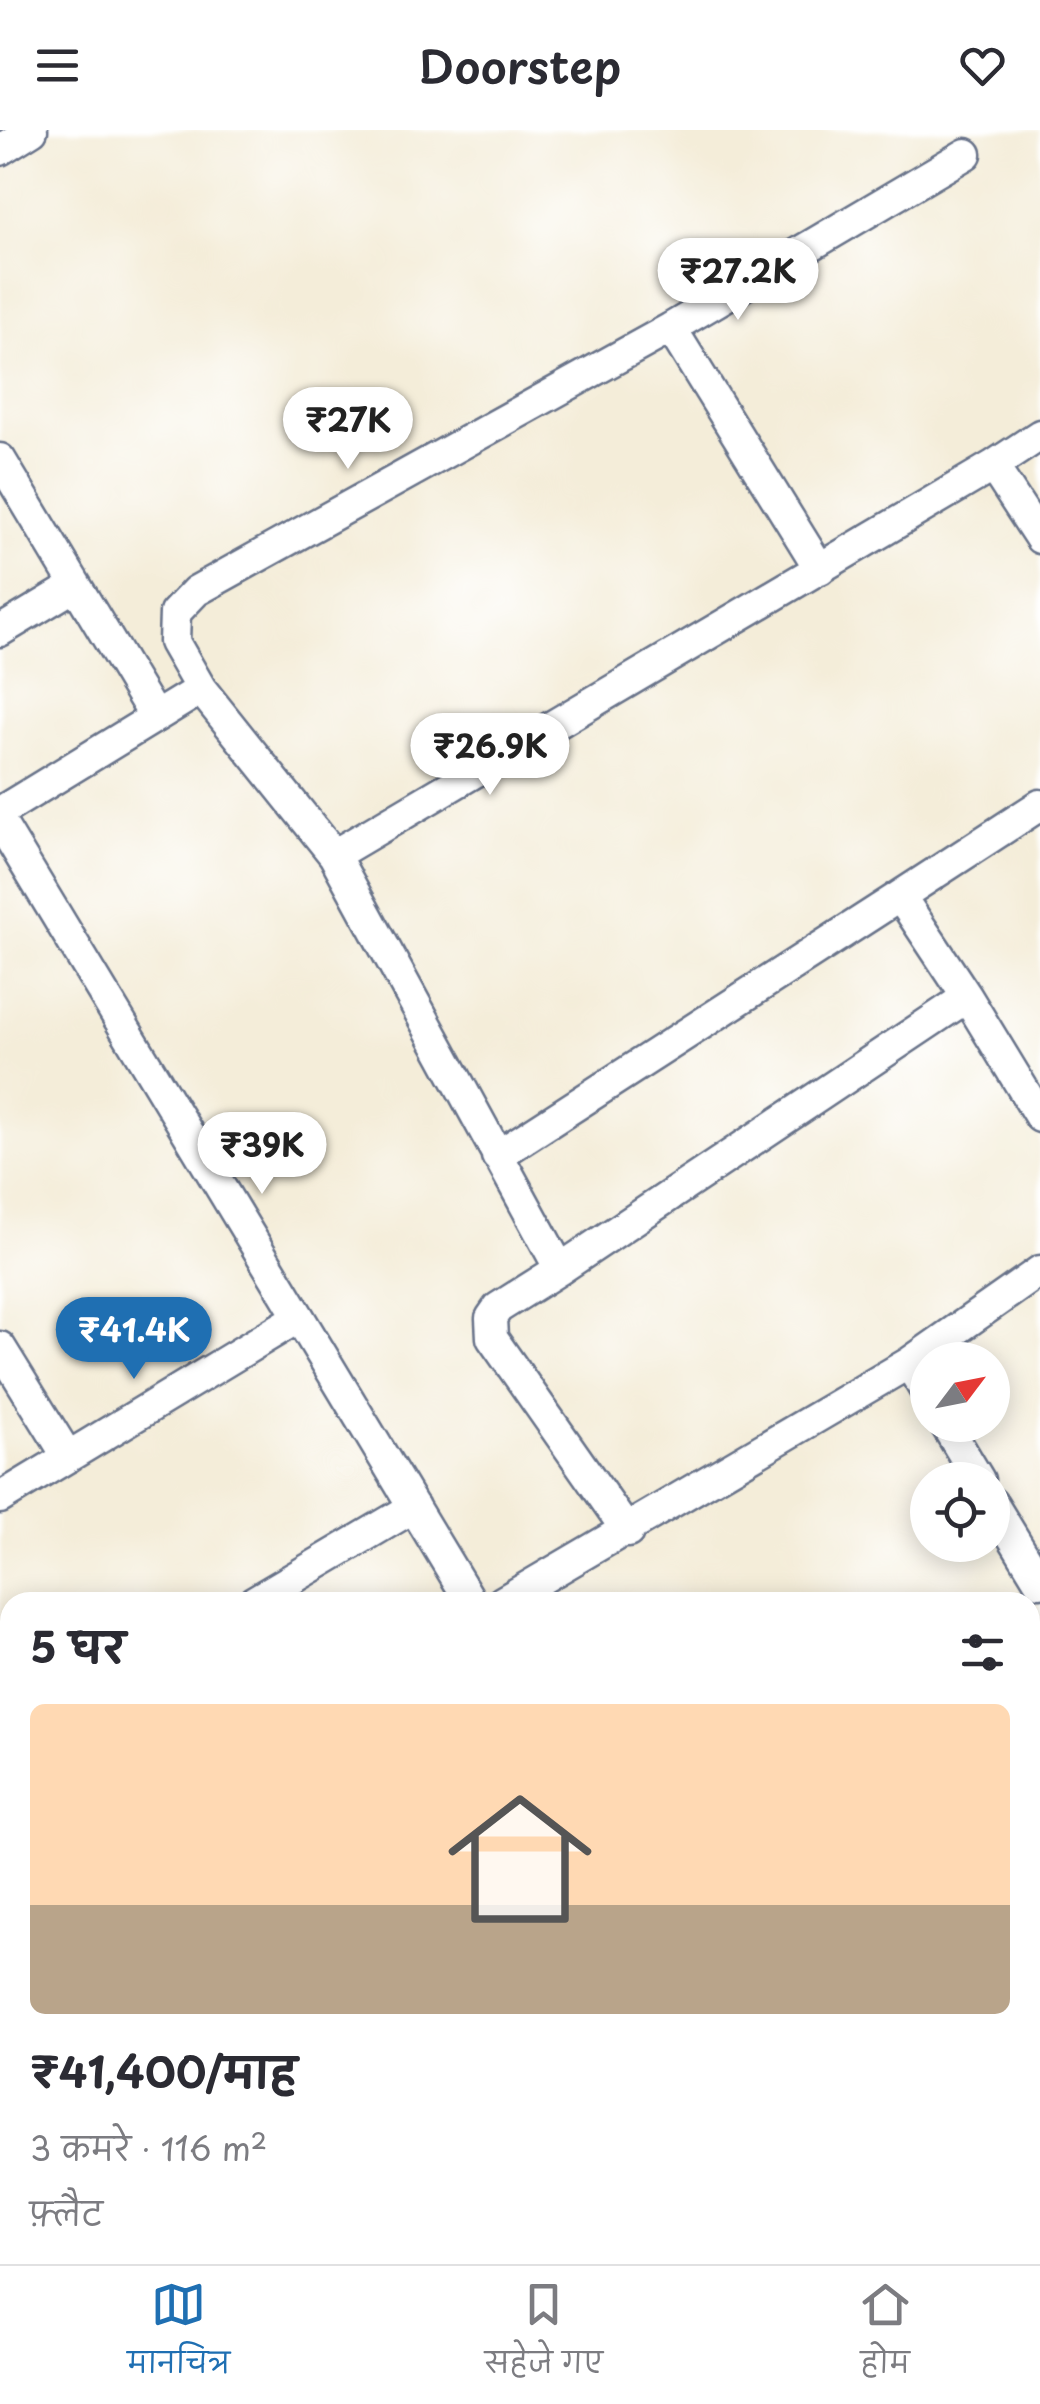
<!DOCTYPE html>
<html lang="hi">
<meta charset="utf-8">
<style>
body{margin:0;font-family:"Playpen Sans","Playpen Sans Deva",sans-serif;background:#f2f2f3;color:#2b2b33;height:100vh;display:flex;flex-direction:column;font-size:38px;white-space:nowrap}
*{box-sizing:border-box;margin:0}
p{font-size:32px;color:#7c7c81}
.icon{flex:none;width:55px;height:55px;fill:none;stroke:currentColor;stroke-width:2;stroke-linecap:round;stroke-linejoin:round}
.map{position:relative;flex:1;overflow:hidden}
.drawer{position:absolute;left:0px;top:1462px;width:1040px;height:672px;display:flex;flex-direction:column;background:#fff;border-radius:30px 30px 0 0;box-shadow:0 5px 25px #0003}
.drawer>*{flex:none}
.needle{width:65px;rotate:58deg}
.tools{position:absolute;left:910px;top:1212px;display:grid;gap:20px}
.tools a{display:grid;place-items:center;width:100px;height:100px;border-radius:50%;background:#fff;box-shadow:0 5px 25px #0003;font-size:50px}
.price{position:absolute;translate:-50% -85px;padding:0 22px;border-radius:35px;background:#fff;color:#222;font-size:32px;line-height:65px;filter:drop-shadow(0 2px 5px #0008)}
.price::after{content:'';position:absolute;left:50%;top:60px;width:30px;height:22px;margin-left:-15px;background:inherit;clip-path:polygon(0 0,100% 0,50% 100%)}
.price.selected{background:#1f6fb2;color:#fff}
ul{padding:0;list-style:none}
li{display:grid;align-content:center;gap:20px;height:530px;padding:0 30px}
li+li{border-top:2px solid #e1e1e2}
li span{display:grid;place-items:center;height:310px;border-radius:15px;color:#555}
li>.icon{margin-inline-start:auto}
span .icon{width:180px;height:180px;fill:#fffc;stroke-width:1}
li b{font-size:42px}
h2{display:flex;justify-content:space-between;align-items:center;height:120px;padding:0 30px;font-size:42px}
header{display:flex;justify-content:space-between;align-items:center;height:130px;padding:0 30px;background:#fff;font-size:45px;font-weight:600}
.tab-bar{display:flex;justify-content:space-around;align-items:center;height:140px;border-top:2px solid #e1e1e2;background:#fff;font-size:28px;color:#7c7c81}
.tab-bar a{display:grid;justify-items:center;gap:5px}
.tab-bar .selected{color:#1f6fb2}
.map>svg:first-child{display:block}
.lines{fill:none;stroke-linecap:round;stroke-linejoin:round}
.minor-casing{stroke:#677289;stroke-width:35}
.minor{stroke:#fff;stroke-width:30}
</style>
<header><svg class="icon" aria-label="menu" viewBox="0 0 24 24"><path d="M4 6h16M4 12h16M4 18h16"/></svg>Doorstep<svg class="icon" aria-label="heart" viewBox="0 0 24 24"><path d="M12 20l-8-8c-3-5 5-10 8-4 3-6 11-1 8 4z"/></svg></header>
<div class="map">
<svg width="1040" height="2134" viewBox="0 0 1040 2134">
<rect width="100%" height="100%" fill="#fff"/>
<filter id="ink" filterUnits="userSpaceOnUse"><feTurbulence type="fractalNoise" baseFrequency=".01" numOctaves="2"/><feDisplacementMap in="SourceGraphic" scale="20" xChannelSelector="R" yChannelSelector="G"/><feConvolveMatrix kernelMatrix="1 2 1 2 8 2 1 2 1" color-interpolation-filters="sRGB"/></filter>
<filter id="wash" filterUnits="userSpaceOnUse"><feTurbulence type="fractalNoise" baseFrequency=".0048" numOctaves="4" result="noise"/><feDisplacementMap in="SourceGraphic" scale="40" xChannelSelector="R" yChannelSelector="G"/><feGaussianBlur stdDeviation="2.25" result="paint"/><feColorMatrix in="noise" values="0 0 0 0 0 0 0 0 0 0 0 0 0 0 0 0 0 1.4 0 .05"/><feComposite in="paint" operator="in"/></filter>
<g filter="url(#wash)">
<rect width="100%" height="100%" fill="#f4edd9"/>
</g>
<g filter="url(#ink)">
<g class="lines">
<g class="minor-casing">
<path id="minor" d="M 0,20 L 32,0
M 1040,305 L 993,336 L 1040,408
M 0,329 L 155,587
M 820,439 L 671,198 L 966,24
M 0,501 L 73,457
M 201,559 L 174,512 L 175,483 L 196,461 L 671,198
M 0,682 L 201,559 L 334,725 L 993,336
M 0,692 L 471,1472
M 334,725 L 560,1139 L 967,867 L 900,766 L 1040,675
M 967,867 L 1040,987
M 497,1026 L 900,766
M 560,1139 L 498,1178 L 491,1188 L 492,1208 L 628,1402
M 0,1217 L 68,1327
M 909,1233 L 1040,1141
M 946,1295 L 979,1350
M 0,1368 L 299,1187
M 992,1373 L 1040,1452
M 253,1472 L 414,1377
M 502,1472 L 909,1233 L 928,1265
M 0,1621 L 10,1616
M 0,1760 L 10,1754
M 1030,1903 L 1040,1921
M 0,2066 L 10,2060
M 189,2125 L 194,2134
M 544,2125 L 549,2134
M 839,2125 L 845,2134
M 216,2134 L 230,2125"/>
</g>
<use href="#minor" class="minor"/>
</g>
</g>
</svg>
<div class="tools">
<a><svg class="needle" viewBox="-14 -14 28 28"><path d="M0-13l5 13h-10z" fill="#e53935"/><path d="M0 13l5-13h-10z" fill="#7c7c81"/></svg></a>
<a><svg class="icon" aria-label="locate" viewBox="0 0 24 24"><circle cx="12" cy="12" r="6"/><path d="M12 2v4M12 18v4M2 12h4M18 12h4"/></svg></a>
</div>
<b class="price" style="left:738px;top:193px">₹27.2K</b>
<b class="price" style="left:348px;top:342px">₹27K</b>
<b class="price" style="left:490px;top:668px">₹26.9K</b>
<b class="price" style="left:262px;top:1067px">₹39K</b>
<b class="price selected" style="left:134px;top:1252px">₹41.4K</b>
<section class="drawer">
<h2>5 घर<svg class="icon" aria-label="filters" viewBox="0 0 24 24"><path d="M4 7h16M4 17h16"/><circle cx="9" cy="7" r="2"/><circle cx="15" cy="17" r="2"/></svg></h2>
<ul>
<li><span style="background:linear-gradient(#ffd9b3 65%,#b9a48a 0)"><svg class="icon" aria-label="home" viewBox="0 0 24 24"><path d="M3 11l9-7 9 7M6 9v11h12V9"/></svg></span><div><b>₹41,400/माह</b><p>3 कमरे · 116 m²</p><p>फ़्लैट</p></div></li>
</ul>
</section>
</div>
<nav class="tab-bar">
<a class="selected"><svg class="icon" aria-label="map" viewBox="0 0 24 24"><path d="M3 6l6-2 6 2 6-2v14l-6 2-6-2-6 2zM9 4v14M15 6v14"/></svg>मानचित्र</a>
<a><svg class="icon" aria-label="saved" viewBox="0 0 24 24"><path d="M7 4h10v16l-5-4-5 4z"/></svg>सहेजे गए</a>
<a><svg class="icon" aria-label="home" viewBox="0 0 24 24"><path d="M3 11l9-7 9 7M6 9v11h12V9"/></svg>होम</a>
</nav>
